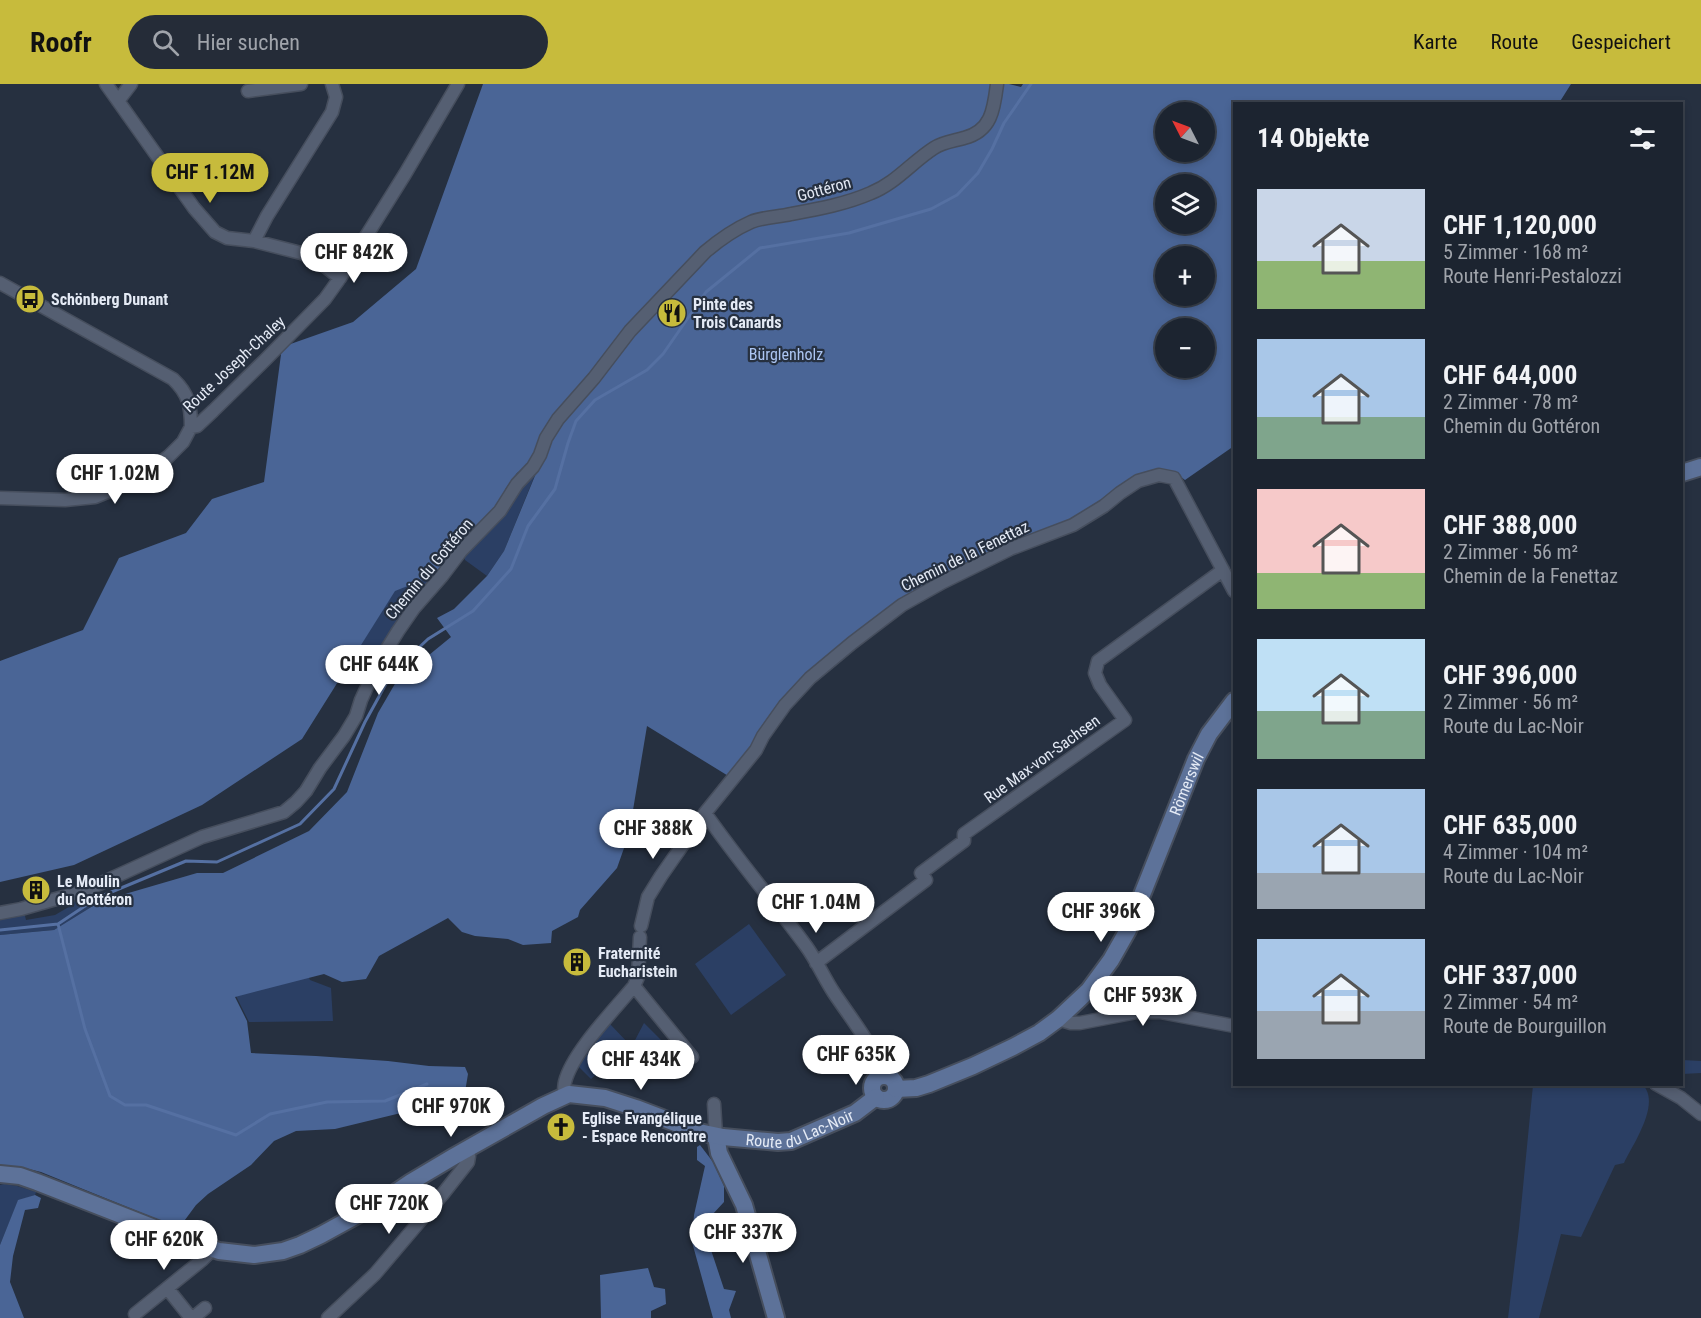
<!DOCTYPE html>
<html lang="de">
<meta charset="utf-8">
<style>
body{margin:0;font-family:"Roboto Condensed",sans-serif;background:#252c38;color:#f1f3f6;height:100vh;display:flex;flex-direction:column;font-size:22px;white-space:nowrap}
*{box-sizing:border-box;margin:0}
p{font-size:20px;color:#a0a4ab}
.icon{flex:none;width:33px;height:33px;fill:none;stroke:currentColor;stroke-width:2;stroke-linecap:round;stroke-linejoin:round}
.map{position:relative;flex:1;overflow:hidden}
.side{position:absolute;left:1233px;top:18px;width:450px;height:984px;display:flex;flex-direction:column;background:#1c2430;border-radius:0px;box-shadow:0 3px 9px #0003,0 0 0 2px #3a414c}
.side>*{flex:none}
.needle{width:39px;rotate:312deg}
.buttons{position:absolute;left:1155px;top:18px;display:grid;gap:12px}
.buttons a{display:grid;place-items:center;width:60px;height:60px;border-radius:50%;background:#1c2430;box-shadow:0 3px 9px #0003,0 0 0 2px #3a414c;font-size:30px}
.price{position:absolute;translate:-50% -51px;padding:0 14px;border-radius:21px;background:#fff;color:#222;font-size:20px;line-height:39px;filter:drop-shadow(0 2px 3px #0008)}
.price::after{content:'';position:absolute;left:50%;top:36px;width:18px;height:14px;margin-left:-9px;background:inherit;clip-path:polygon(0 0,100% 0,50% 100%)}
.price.on{background:#c7bb3c;color:#111}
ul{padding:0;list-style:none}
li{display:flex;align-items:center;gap:18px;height:150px;padding:0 24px}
li span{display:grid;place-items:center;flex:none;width:168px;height:120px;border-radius:0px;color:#555}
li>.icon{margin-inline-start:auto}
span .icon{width:72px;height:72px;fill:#fffc;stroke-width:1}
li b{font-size:26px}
h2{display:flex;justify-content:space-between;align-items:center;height:72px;padding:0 24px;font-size:26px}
header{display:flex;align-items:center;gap:36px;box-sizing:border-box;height:84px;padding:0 30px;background:#c7bb3c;color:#111}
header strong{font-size:28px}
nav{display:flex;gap:33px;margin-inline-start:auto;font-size:21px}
.search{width:420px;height:54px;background:#252c38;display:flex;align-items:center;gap:15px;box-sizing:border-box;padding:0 21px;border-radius:33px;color:#a0a4ab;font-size:22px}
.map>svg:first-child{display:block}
.green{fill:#2b3f64}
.forest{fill:#4a6596;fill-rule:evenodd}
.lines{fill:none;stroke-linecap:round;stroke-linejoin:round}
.stream{stroke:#5570a2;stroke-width:3}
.street-casing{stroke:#464e5d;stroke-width:15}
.secondary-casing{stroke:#464e5d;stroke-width:20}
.street{stroke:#555f72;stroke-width:12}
.secondary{stroke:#5d7299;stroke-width:16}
.labels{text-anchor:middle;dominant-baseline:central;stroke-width:4.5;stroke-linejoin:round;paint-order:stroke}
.street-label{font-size:16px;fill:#e4eaf5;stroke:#263040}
.poi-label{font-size:16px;font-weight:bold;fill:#e4eaf5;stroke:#263040;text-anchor:start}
.park-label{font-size:16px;fill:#acc5f2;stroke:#263040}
</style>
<header>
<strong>Roofr</strong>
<div class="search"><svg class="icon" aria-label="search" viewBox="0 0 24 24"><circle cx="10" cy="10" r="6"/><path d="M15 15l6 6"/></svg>Hier suchen</div>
<nav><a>Karte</a><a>Route</a><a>Gespeichert</a></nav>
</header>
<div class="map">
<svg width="1701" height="1234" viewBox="0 0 1701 1234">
<rect width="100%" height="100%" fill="#263040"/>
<path class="green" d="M 539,381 L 504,467 L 487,492 L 465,476 L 464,472 L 514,408 Z
M 428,494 L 433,498 L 376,575 L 360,562 L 395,506 Z
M 97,805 L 101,817 L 54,846 L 0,851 L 0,833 L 24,828 L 26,836 L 55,831 L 74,820 L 73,814 Z
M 749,840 L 786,891 L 731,931 L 695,880 Z
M 307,889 L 310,896 L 331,904 L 333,937 L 249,938 L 234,908 Z
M 644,939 L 668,963 L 653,980 L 633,960 Z
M 610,940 L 630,961 L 591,995 L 577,981 Z
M 1682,976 L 1701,977 L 1701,989 L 1682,990 Z
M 1533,1001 L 1643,1001 C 1661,1020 1633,1060 1624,1079 L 1615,1081 L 1581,1153 L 1561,1150 L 1539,1234 L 1508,1234 L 1519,1144 Z
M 4,1100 L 17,1102 L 36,1108 L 35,1111 L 18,1117 L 0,1161 L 0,1101 Z"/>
<path class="forest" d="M 483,0 L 1009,0 L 1021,3 L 1023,0 L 1571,0 L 1559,19 L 1234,20 L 1234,362 L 1185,396 L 1176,389 L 1160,387 L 1072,437 L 1009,462 L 851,554 L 730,693 L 647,642 L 629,750 L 617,784 L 580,826 L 578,833 L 552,847 L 551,859 L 523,861 L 508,855 L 475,852 L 462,848 L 448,834 L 379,872 L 366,895 L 342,898 L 324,890 L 235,913 L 247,937 L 251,969 L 316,972 L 388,977 L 429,982 L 465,983 L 468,990 L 465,1008 L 457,1017 L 434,1032 L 418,1031 L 405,1028 L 335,1045 L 296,1047 L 274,1057 L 251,1081 L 208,1110 L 196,1121 L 179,1144 L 41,1088 L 21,1083 L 0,1081 L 0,851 L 54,846 L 101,817 L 197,789 L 223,789 L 309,747 L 347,708 L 378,629 L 396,598 L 451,553 L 437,534 L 454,525 L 487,492 L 504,467 L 539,382 L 527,382 L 517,389 L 506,404 L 499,422 L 433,498 L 428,494 L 395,507 L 302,655 L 202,721 L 74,781 L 0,798 L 0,577 L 83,546 L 119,474 L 186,449 L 212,415 L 264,398 L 282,263 L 353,238 L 416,185 ZM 1166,28 L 1204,28 L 1204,68 L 1166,68 ZM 1166,100 L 1204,100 L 1204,140 L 1166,140 ZM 1166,172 L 1204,172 L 1204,212 L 1166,212 ZM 1166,244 L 1204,244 L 1204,284 L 1166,284 Z
M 700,1061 L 713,1078 L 724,1102 L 724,1118 L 712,1131 L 714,1134 L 709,1140 L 706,1151 L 724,1205 L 736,1207 L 729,1226 L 731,1234 L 713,1234 L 692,1158 L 694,1131 L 705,1082 L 697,1076 L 697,1063 Z
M 35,1111 L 41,1114 L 38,1124 L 25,1126 L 13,1172 L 10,1198 L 24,1234 L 0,1234 L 0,1161 L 18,1116 Z
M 648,1184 L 654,1203 L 665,1205 L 666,1220 L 651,1227 L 651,1234 L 601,1234 L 600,1191 Z"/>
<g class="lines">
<path class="stream" d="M 58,840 L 85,945 L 110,1012 L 125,1021 L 146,1021 L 236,1051 L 270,1030 L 327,1018 L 385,1017 L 427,1000
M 0,846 L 58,840 L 97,814 L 186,777 L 217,778 L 300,740 L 334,705 L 365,638 L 392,589 L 428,555 L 473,527 L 511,485 L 528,442 L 555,405 L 568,359 L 576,337 L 595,316 L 647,286 L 663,270 L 706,208 L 760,164 L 849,149 L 931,125 L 957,111 L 978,89 L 992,65 L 1004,39 L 1031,0"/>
<g class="street-casing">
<path id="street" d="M 106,0 L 194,124 L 215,148 L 227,154 L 254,157 L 301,169 L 316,175 L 340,194
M 248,7 L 301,0
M 118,17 L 131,0
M 254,157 L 267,132 L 332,28 L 336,13 L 332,0
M 0,199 L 173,295 C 189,310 191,323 191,343
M 0,414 L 65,416 L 95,413 L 134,397 L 168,373 L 183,358 L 191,343 L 197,342 L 213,327 L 265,276 L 325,215 L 340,194 L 405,90 L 458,0
M 705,729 C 737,775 773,817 806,862 C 817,877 824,894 834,909 C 852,936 874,962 883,993
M 0,829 L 21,825 L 84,807 L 202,753 L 284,728 L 296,718 L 306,707 L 320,684 L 344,652 L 356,632 L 361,616 L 377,581 L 398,547 L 414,524 L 442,492 L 461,467 L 500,427 L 517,400 L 533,383 L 540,371 L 546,354 L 558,335 L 594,294 L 630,247 L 705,168 C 718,157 735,145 751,138 C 763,133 779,133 791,130 C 818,125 846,120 871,109 C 896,99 912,78 934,64 C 943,58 954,57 964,54 C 992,47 994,24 997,0
M 641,842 L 648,813 L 661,792 L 705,729 L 756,666 L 763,652 L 785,621 L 810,594 L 852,559 L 902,521 L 943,498 L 1010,465 L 1073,441 L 1104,422 L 1120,409 L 1138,397 L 1159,391 L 1174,394 L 1234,507
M 816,879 L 926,796 L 921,789 L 964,757 L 964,750 L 1125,636 L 1100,601 L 1095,589 L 1098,577 L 1223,486
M 634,902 L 692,973
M 1058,935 L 1071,939 L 1080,939 L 1137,928 L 1160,928 L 1234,942
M 1656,1000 L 1681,1014 L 1701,1030
M 564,1012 C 564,1007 564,1002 565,998 C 572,969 614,926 634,902 L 638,893 L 640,853
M 714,1020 L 716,1052
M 167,1204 L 191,1234
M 135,1230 L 202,1176 L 213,1165
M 193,1234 L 205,1224
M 328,1234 L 375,1190 L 442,1111 L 468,1078 L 469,1072 L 466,1066"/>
</g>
<g class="secondary-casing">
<g id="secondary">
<path d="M 1682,389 L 1701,383"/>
<circle cx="884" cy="1004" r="12"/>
<path id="s1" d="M 896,1005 L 916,1004 L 929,1000 L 973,982 L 1013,963 L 1039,949 L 1058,935 L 1089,906 L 1111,876 L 1128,846 L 1196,675 L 1209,650 L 1234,617"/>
<path d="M 716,1052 L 719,1069 L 744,1121 L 776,1234"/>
<path id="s2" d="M 0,1090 L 20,1092 L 37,1098 L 180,1154 L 219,1167 L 254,1171 L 283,1167 L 300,1161 L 321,1151 L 383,1117 L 411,1098 L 453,1073 L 543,1022 L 569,1010 L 605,1014 L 636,1024 L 699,1048 L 723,1053 L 778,1058 L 791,1057 L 855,1029 L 876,1013"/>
</g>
</g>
<use href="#street" class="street"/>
<use href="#secondary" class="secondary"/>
</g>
<defs>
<g id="bus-disc" transform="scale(1.5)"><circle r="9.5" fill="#c7bb3c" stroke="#263040"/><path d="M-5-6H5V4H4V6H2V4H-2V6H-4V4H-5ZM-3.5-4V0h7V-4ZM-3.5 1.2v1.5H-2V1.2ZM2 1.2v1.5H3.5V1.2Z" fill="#111"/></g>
<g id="restaurant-disc" transform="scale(1.5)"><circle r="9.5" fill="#c7bb3c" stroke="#263040"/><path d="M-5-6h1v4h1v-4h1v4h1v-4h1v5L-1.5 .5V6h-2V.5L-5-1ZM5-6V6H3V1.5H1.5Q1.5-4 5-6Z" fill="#111"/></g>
<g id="building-disc" transform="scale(1.5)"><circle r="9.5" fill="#c7bb3c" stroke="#263040"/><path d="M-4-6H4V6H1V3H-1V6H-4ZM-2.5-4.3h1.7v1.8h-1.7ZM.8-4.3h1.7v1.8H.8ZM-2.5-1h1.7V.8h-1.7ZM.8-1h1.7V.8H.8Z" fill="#111"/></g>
<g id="church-disc" transform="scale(1.5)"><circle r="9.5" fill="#c7bb3c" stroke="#263040"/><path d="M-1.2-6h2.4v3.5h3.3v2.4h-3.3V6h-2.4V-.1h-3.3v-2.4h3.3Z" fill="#111"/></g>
</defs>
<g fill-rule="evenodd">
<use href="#bus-disc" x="30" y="215"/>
<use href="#restaurant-disc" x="672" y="229"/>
<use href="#building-disc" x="36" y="806"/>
<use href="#building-disc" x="577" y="878"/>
<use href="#church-disc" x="561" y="1043"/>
</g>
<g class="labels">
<g class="street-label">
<text transform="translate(824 105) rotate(-15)">Gottéron</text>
<text transform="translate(234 280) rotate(-43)">Route Joseph-Chaley</text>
<text transform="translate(965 472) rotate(-26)">Chemin de la Fenettaz</text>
<text transform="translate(429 485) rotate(-50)">Chemin du Gottéron</text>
<text transform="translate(1042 675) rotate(-36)">Rue Max-von-Sachsen</text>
<text stroke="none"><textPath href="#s1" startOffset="450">Römerswil</textPath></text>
<text stroke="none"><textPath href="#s2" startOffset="864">Route du Lac-Noir</textPath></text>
</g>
<g class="poi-label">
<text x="51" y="215">Schönberg Dunant</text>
<text x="693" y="220">Pinte des<tspan x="693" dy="18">Trois Canards</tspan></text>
<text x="57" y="797">Le Moulin<tspan x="57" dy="18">du Gottéron</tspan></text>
<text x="598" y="869">Fraternité<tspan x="598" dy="18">Eucharistein</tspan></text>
<text x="582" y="1034">Eglise Evangélique<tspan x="582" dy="18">- Espace Rencontre</tspan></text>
</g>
<g class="park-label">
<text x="786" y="270">Bürglenholz</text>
</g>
</g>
</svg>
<div class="buttons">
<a><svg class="needle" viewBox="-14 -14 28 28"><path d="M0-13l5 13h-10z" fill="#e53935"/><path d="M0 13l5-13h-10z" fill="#a0a4ab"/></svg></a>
<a><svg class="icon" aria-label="layers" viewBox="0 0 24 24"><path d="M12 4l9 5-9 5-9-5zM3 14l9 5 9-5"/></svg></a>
<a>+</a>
<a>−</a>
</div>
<b class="price on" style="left:210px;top:120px">CHF 1.12M</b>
<b class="price" style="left:354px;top:200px">CHF 842K</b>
<b class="price" style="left:115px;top:421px">CHF 1.02M</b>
<b class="price" style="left:379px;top:612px">CHF 644K</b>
<b class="price" style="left:653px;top:776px">CHF 388K</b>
<b class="price" style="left:816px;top:850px">CHF 1.04M</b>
<b class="price" style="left:1101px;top:859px">CHF 396K</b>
<b class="price" style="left:1143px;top:943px">CHF 593K</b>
<b class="price" style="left:856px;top:1002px">CHF 635K</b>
<b class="price" style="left:641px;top:1007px">CHF 434K</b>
<b class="price" style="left:451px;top:1054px">CHF 970K</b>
<b class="price" style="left:389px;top:1151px">CHF 720K</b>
<b class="price" style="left:743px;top:1180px">CHF 337K</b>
<b class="price" style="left:164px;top:1187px">CHF 620K</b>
<section class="side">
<h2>14 Objekte<svg class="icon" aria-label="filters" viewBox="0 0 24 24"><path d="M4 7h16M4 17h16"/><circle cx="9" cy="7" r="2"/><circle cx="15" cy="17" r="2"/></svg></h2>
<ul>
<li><span style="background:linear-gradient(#c9d6e8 60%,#8fb573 0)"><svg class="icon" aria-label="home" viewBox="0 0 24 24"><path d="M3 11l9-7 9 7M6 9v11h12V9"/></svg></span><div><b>CHF 1,120,000</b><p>5 Zimmer · 168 m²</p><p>Route Henri-Pestalozzi</p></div></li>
<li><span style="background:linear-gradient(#a9c7e8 65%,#7fa58c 0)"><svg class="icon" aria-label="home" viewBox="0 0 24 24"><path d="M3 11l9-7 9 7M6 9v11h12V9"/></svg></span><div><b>CHF 644,000</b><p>2 Zimmer · 78 m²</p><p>Chemin du Gottéron</p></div></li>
<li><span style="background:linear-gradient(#f6c9c9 70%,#8fb573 0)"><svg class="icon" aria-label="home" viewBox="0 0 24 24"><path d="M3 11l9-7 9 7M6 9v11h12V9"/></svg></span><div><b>CHF 388,000</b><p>2 Zimmer · 56 m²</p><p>Chemin de la Fenettaz</p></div></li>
<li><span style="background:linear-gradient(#bfe0f5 60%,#7fa58c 0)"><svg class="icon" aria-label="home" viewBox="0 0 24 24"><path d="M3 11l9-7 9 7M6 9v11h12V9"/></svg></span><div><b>CHF 396,000</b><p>2 Zimmer · 56 m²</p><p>Route du Lac-Noir</p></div></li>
<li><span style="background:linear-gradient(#a9c7e8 70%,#9aa5b1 0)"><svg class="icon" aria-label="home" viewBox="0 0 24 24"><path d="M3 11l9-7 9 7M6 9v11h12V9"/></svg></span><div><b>CHF 635,000</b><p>4 Zimmer · 104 m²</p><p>Route du Lac-Noir</p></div></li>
<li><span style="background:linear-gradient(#a9c7e8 60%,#9aa5b1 0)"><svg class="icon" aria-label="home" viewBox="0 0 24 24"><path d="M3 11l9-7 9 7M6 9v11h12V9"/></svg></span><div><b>CHF 337,000</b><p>2 Zimmer · 54 m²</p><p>Route de Bourguillon</p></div></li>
</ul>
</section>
</div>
